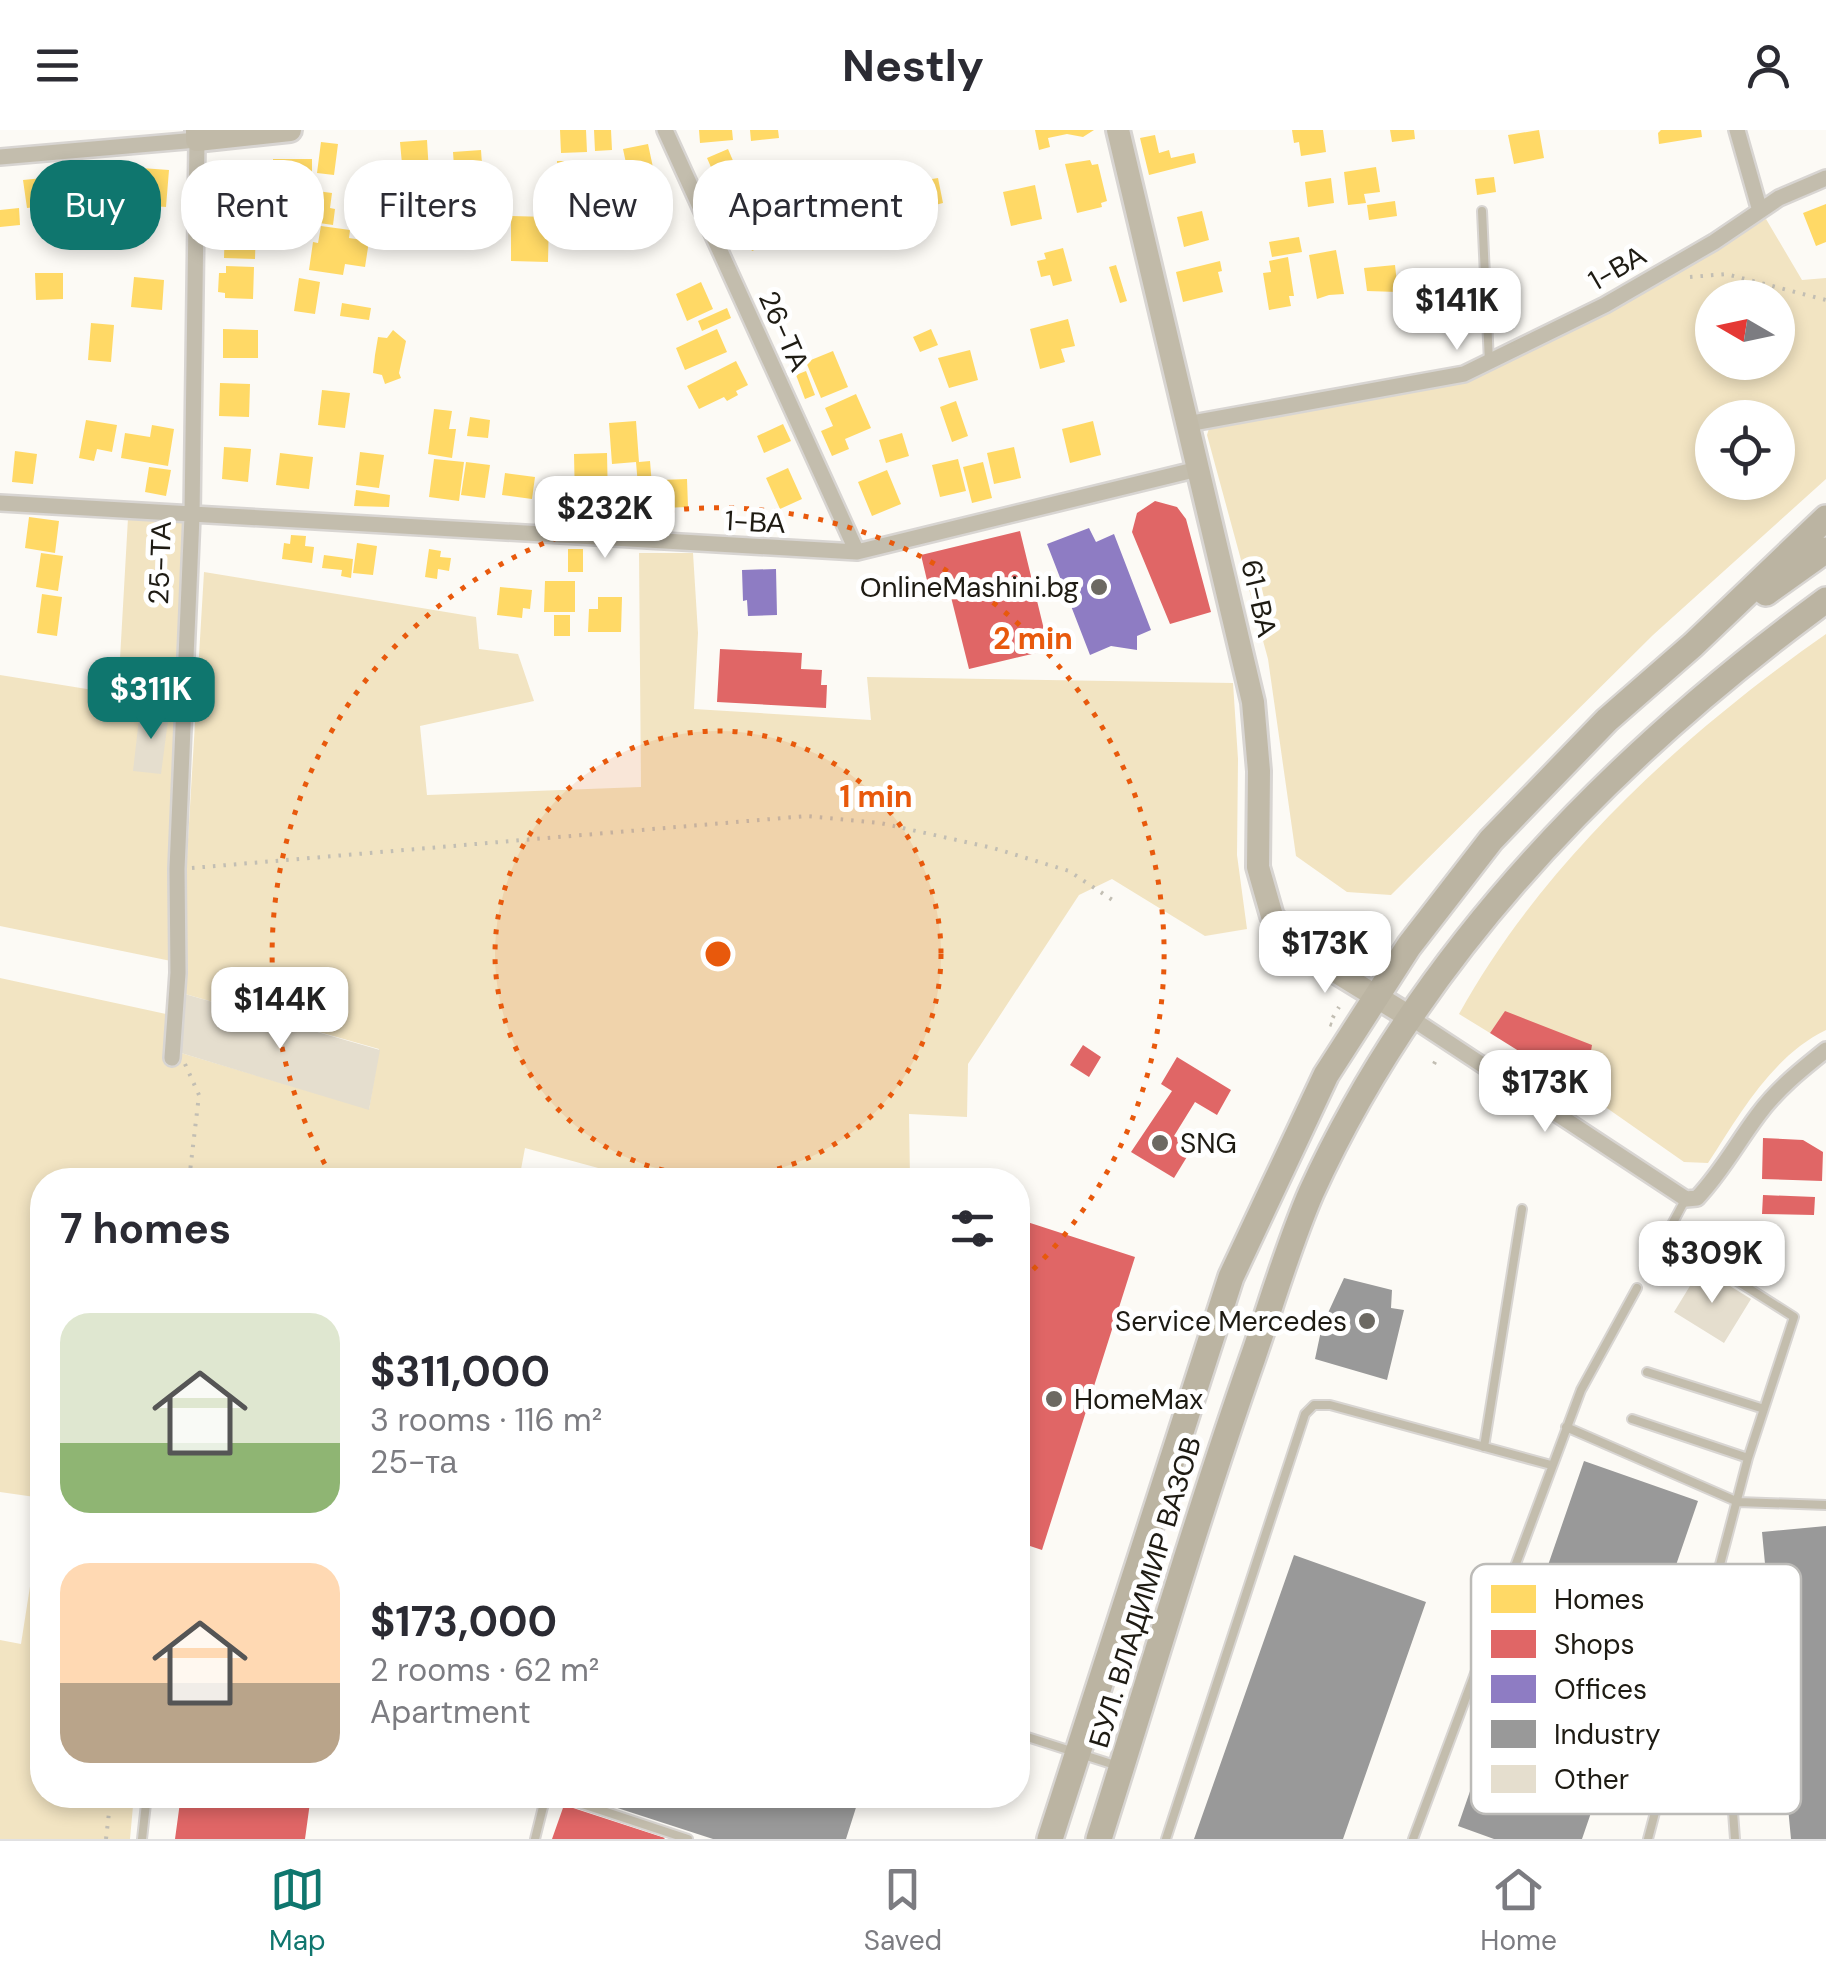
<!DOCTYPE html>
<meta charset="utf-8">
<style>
body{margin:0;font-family:"DM Sans",sans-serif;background:#f7f7f7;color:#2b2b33;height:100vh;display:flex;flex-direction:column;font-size:38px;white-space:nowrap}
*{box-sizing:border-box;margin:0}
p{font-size:32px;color:#7c7c81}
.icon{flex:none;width:55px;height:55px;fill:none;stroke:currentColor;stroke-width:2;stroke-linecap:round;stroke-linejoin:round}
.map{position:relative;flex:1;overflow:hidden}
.details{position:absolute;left:30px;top:1038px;width:1000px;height:640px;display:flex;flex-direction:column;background:#fff;border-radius:40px;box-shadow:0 5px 15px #0003}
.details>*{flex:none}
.banner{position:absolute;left:30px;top:30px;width:1000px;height:90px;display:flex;gap:20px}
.needle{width:65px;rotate:279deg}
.tools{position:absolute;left:1695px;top:150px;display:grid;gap:20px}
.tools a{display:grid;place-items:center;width:100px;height:100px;border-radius:50%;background:#fff;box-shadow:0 5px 15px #0003;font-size:50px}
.price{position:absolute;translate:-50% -85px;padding:0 22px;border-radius:20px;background:#fff;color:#222;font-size:32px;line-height:65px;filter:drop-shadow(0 2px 5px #0008)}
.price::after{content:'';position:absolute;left:50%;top:60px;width:30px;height:22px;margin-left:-15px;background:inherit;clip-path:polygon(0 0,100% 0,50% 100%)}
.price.current{background:#0f766e;color:#fff}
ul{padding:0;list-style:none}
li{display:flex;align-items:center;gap:30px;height:250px;padding:0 30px}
li span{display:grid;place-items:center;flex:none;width:280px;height:200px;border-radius:30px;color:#555}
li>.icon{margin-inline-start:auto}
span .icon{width:120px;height:120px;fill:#fffc;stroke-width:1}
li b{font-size:42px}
h2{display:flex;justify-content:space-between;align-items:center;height:120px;padding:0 30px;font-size:42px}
.pill{padding:0 35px;border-radius:40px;background:#fff;box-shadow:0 5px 15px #0003;font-size:35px;line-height:90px}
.pill.current{background:#0f766e;color:#fff}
header{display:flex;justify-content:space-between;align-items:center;height:130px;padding:0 30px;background:#fff;font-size:45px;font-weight:700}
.tabs{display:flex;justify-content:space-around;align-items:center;height:140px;border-top:2px solid #e1e1e2;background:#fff;font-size:28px;color:#7c7c81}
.tabs a{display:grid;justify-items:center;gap:5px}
.tabs .current{color:#0f766e}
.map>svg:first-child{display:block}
.green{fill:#f2e4c2;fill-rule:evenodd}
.homes{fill:#ffd966}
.shops{fill:#e06666}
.offices{fill:#8e7cc3}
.industry{fill:#999}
.building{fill:#e5dece}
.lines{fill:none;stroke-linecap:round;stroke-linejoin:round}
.lane-casing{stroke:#d8d5d2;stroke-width:12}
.street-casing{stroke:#d8d5d2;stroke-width:20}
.secondary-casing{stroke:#d8d5d2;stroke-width:28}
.primary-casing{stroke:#d8d5d2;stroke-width:30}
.path{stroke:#c2beb3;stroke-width:4;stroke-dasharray:2.5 8;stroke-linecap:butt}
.lane{stroke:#c3bdad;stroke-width:8}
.street{stroke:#c3bdad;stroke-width:15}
.secondary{stroke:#c1baa8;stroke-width:22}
.primary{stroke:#bbb4a2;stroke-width:25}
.ring{fill:none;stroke:#e8590c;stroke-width:5;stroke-dasharray:5 10}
.poi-dot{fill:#6c6962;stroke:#fff;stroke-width:4}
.labels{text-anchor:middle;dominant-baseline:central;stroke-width:10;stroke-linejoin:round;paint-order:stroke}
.street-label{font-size:28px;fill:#1e1b13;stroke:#fff}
.poi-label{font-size:28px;fill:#1e1b13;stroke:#fff;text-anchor:end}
.key{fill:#fff;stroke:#bcbbb8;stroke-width:2.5}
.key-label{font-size:28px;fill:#1e1b13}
.centre{fill:#e8590c;stroke:#fff;stroke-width:5}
.ring-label{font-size:30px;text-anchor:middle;font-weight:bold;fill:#e8590c;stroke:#fff;stroke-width:10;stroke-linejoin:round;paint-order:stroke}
</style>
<header><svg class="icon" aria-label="menu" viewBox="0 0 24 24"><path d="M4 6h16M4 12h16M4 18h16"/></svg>Nestly<svg class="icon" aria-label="person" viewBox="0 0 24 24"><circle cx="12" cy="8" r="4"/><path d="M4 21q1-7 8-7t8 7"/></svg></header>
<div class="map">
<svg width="1826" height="1709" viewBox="0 0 1826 1709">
<rect width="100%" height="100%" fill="#fcfaf5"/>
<path class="green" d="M 1766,89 L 1802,150 L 1826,148 L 1826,349 L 1653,505 L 1391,765 L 1347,762 L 1296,726 L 1268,529 L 1207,305 L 1210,295 L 1452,252 L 1495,238 ZM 1712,168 L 1778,168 L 1778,232 L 1712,232 ZM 1712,288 L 1778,288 L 1778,352 L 1712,352 Z
M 192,386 L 171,831 L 0,796 L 0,545 L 118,564 L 128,388 Z
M 639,423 L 693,423 L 698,503 L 694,579 L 871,590 L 867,547 L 1233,553 L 1238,629 L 1237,725 L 1247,799 L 1205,806 L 1112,749 L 1079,765 L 968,934 L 967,987 L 909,984 L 910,1050 L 642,1050 L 525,1018 L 519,1050 L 42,1050 L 42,1368 L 0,1362 L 0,848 L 166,884 L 173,927 L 181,923 L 369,979 L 379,919 L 185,864 L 187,727 L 204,442 L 476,487 L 479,519 L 518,524 L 534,571 L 420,596 L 427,665 L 641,657 Z
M 1826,504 L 1826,900 C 1771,927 1740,984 1708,1033 L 1684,1032 L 1584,962 L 1505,882 L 1490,903 L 1459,884 C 1542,733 1685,602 1826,504 Z
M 42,1380 L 42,1665 L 134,1665 L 130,1709 L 0,1709 L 0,1510 L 21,1514 Z"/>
<path class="homes" d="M 560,0 L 586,0 L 587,22 L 561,23 Z
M 594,0 L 611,0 L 612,20 L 595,21 Z
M 699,0 L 732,0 L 733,10 L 700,13 Z
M 750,0 L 778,0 L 779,8 L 751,11 Z
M 1035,0 L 1094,0 L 1083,7 L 1067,4 L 1048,8 L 1050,17 L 1039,20 Z
M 1292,0 L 1323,0 L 1326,22 L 1301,26 L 1299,12 L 1294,13 Z
M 1390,0 L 1414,0 L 1415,9 L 1392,12 Z
M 1539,0 L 1544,28 L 1514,34 L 1508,5 Z
M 1661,0 L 1701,0 L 1702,7 L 1659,14 L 1658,3 Z
M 1155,5 L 1159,23 L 1169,20 L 1171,28 L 1194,23 L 1196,33 L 1149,45 L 1140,8 Z
M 427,10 L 429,43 L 403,45 L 400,12 Z
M 321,12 L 338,14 L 334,45 L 317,43 Z
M 648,14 L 654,42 L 629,47 L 623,19 Z
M 728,19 L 746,61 L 714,74 L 709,63 L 720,58 L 707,28 Z
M 481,20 L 483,49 L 455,51 L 453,22 Z
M 273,29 L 312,29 L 312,57 L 273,57 Z
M 220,30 L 232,30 L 231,71 L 219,70 Z
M 1090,30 L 1092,35 L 1098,34 L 1107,71 L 1101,73 L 1102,77 L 1077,83 L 1065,34 Z
M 557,31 L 570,31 L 571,44 L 586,44 L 587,67 L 559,68 Z
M 619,35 L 624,60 L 606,64 L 601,39 Z
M 1376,37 L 1380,62 L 1364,64 L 1366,73 L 1348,75 L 1344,42 Z
M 141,38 L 169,40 L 166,77 L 139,75 Z
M 105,39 L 106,70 L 74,72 L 73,58 L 80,58 L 79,40 Z
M 53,47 L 56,75 L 27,78 L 23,50 Z
M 1494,47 L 1496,62 L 1477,65 L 1475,49 Z
M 938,48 L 943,73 L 931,76 L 926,50 Z
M 1331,48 L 1334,73 L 1308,77 L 1305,52 Z
M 806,51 L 812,104 L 803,105 L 798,52 Z
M 434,52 L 456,54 L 452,95 L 440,94 L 441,83 L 430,82 Z
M 1035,55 L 1042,89 L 1011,96 L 1003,62 Z
M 885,56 L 888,82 L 874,84 L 871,58 Z
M 658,57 L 661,74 L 647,77 L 651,97 L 629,101 L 621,64 Z
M 317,61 L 332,63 L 330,78 L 335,79 L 333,95 L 312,92 Z
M 758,70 L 775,111 L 752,121 L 734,81 Z
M 1395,71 L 1397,86 L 1369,90 L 1367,75 Z
M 1826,74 L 1826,112 L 1816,116 L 1803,83 Z
M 19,78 L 20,95 L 0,97 L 0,80 Z
M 827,79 L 830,100 L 815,102 L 813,80 Z
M 1202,81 L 1209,110 L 1184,117 L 1177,87 Z
M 511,86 L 549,87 L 548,132 L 511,131 Z
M 911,90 L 919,113 L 907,118 L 898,95 Z
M 225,95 L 256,96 L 255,129 L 224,128 Z
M 321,96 L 350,100 L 349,108 L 369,111 L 365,137 L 345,134 L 343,145 L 309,140 L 313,112 L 318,113 Z
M 1299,107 L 1302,122 L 1272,127 L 1269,112 Z
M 1063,118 L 1072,151 L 1053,156 L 1050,145 L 1041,147 L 1037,131 L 1046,129 L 1044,123 Z
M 1336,120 L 1344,164 L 1329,165 L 1317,169 L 1309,125 Z
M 1288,127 L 1294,166 L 1289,166 L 1291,176 L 1269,180 L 1263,143 L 1271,142 L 1269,131 Z
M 1220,131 L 1222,141 L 1218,142 L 1223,162 L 1183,172 L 1176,142 Z
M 1116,135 L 1127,171 L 1120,173 L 1109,137 Z
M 1395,135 L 1398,162 L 1367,161 L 1364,138 Z
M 226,136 L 254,137 L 253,169 L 225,168 L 225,163 L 218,162 L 219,143 L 226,143 Z
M 35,143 L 63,143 L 63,169 L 36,170 Z
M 134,147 L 164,150 L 162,180 L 131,177 Z
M 299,148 L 320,152 L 315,184 L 294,181 Z
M 701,152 L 713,179 L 687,191 L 676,164 Z
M 342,173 L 371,178 L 369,190 L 340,186 Z
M 727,178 L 731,188 L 702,201 L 698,191 Z
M 1068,189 L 1075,216 L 1061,219 L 1065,232 L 1040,239 L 1030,199 Z
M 91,193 L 114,195 L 111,232 L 88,230 Z
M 223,199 L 258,200 L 258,228 L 223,228 Z
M 717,199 L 727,222 L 685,240 L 676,218 Z
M 931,199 L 938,215 L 920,222 L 913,207 Z
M 393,200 L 406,211 L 399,243 L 401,248 L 385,254 L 382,245 L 373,243 L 375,225 L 378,207 L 387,208 Z
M 970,220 L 978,250 L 949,258 L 938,228 Z
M 833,221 L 848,257 L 821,268 L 806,232 Z
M 736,231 L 748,255 L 736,261 L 738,265 L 727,271 L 724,267 L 699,279 L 687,256 Z
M 806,241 L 815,265 L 805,269 L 796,245 Z
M 220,253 L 250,254 L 249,287 L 219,286 Z
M 322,260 L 350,263 L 345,298 L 318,295 Z
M 856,264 L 871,298 L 845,309 L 849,319 L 832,326 L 821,301 L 833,296 L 825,278 Z
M 956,271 L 968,306 L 952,312 L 940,277 Z
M 434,279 L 452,281 L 449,299 L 456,299 L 452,328 L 428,324 Z
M 470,287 L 490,290 L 488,308 L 467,306 Z
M 86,290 L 117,295 L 112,322 L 97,319 L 94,331 L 79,328 Z
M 636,291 L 639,332 L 650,331 L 654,380 L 674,382 L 673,400 L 635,396 L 637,379 L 640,379 L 636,332 L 612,334 L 609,293 Z
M 1093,291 L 1101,325 L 1070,333 L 1062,299 Z
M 783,294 L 791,311 L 764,323 L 757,306 Z
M 152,295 L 174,299 L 168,336 L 121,328 L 125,303 L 150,307 Z
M 902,303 L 909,326 L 886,333 L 879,310 Z
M 224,317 L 251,319 L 248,352 L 222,349 Z
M 1014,317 L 1021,348 L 994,354 L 987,323 Z
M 15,321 L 37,324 L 33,354 L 12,352 Z
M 360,322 L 384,325 L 379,358 L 356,355 Z
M 280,323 L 313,327 L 309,359 L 276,355 Z
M 607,323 L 608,372 L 575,373 L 574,324 Z
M 434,329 L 464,332 L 459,371 L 429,367 Z
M 958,329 L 966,361 L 940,367 L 932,335 Z
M 466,332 L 490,335 L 485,368 L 461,365 Z
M 983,332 L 992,368 L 972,373 L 963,337 Z
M 149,337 L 171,340 L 166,366 L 145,362 Z
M 788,338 L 802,369 L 780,379 L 766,348 Z
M 887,340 L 901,374 L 872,386 L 858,352 Z
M 505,343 L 535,347 L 532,369 L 502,365 Z
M 687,349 L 688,377 L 662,378 L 661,350 Z
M 356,360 L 390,365 L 389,377 L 354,376 Z
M 29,387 L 59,391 L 55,423 L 25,418 Z
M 291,405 L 306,406 L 305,416 L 314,417 L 312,433 L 282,429 L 284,413 L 290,414 Z
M 357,413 L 377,416 L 373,445 L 353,443 Z
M 429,419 L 441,421 L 440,427 L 451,428 L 449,441 L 438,439 L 437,449 L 425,447 Z
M 568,419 L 583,419 L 583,442 L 568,442 Z
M 41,423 L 63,426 L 58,461 L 36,457 Z
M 324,425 L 353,429 L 351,448 L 341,446 L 342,440 L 322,438 Z
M 545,451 L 575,451 L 575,482 L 544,482 Z
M 500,457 L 532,460 L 530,479 L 523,478 L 522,488 L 497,485 Z
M 42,464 L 62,467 L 57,506 L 37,503 Z
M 598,467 L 622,467 L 621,502 L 588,502 L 589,479 L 598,479 Z
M 554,485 L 570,485 L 570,506 L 554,506 Z"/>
<path class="shops" d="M 1155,371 L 1177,377 L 1186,389 L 1211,482 L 1170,494 L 1132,402 L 1137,383 Z
M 1020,401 L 1049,520 L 969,539 L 949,459 L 930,463 L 921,425 Z
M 720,519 L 802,523 L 801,539 L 822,540 L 821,555 L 827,555 L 826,578 L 717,572 Z
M 1505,881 L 1592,915 L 1584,962 L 1490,903 Z
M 1083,915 L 1101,927 L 1089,947 L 1070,935 Z
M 1177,927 L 1231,960 L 1217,985 L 1195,972 L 1174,1006 L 1193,1017 L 1174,1048 L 1131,1022 L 1172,961 L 1161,954 Z
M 1763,1008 L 1803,1010 L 1823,1022 L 1822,1051 L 1762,1049 Z
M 1763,1065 L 1815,1067 L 1814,1085 L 1762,1084 Z
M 1018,1089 L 1135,1127 L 1042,1420 L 1018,1412 Z
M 181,1665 L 311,1665 L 305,1709 L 175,1709 Z
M 564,1675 L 665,1708 L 664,1709 L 552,1709 Z"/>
<path class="offices" d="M 1089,398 L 1096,412 L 1114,404 L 1151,500 L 1137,506 L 1137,520 L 1111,516 L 1090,525 L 1047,414 Z
M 776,439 L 777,485 L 748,486 L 747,470 L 743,471 L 742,440 Z"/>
<path class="industry" d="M 1344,1148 L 1392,1160 L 1391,1178 L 1404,1180 L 1387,1250 L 1315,1229 L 1322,1196 Z
M 1584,1331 L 1698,1371 L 1582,1709 L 1494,1709 L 1458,1696 Z
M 1826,1396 L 1826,1709 L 1791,1709 L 1762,1402 Z
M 1294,1425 L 1426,1472 L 1343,1709 L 1194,1709 Z
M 604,1665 L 860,1665 L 846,1709 L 713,1709 L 602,1673 Z"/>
<path class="building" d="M 140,580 L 169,583 L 161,644 L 133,641 Z
M 185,864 L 380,920 L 369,980 L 181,923 Z
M 1701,1138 L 1751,1169 L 1724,1213 L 1674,1182 Z"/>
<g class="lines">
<g class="lane-casing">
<path id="lane" d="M 1482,81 L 1489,232
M 1647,1141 L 1685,1070
M 1647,1242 L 1764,1279
M 1632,1289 L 1748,1328
M 1566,1297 L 1738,1372 L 1826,1375
M 1484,1317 L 1522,1079
M 1717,1464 L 1735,1709
M 1018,1604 L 1118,1636
M 555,1665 L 688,1709
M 142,1709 L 147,1665
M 535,1709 L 546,1665
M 1166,1709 L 1305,1284 L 1314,1275 L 1330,1275 L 1551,1335
M 1413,1709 L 1581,1260 L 1637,1158
M 1648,1709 L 1748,1328 L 1794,1187 L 1723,1142"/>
</g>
<g class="street-casing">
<path id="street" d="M 665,0 L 857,422
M 1737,0 L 1760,81
M 0,27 L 197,10 L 192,386 L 177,739 L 178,843 L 172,928
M 1187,294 L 1464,244 L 1605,175 L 1714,112 L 1779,68 L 1826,48
M 0,373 L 857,422 L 1198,339
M 1408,886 L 1686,1069 L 1697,1068 C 1721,1043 1737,1013 1758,985 C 1777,959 1801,940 1826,920"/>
</g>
<g class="secondary-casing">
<path id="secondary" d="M 197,0 L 197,10 L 290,0
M 1118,0 L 1253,572 L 1259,641 L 1258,737 L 1272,786 L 1299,819 L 1408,886"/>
</g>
<g class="primary-casing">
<path id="primary" d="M 1766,463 L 1826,420
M 1050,1709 L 1231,1147 L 1326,945 L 1409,816 L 1491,710 L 1607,590 L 1693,515 L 1826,388
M 1099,1709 C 1150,1548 1197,1386 1253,1227 C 1272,1172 1288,1116 1311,1063 C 1421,821 1614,626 1826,470"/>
</g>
<path class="path" d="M 1690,147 L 1726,144 L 1826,170
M 192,738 L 807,686 L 880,693 L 993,718 L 1069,741 L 1114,771
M 1332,895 L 1329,894 L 1339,877
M 185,934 L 199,965 L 189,1050
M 1434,934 L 1436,930
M 106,1709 L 111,1665"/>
<use href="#lane" class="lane"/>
<use href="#street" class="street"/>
<use href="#secondary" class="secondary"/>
<use href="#primary" class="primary"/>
</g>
<circle cx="718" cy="824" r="223" fill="#e8590c" fill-opacity=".12"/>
<g class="ring">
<circle cx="718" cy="824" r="223"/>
<path d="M332 1047A446 446 0 1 1 1019 1153"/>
</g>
<g class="poi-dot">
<circle cx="1099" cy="457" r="10"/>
<circle cx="1160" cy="1013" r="10"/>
<circle cx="1367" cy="1191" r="10"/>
<circle cx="1054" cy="1269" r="10"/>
</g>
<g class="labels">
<g class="street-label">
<text transform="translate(1617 138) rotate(-30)">1-ВА</text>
<text transform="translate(784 201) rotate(66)">26-ТА</text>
<text transform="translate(755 392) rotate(3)">1-ВА</text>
<text transform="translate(160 433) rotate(-88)">25-ТА</text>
<text transform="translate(1259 468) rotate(77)">61-ВА</text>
<text transform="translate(1145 1462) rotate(-73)">БУЛ. ВЛАДИМИР ВАЗОВ</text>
</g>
<g class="poi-label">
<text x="1079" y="457">ОnlineMashini.bg</text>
<text x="1180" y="1013" text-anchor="start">SNG</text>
<text x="1347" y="1191">Service Mercedes</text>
<text x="1074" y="1269" text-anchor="start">HomeMax</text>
</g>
</g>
<rect x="1471" y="1434" width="330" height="250" rx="15" class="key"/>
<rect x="1491" y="1455" width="45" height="28" fill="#ffd966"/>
<rect x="1491" y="1500" width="45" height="28" fill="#e06666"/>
<rect x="1491" y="1545" width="45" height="28" fill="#8e7cc3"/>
<rect x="1491" y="1590" width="45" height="28" fill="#999"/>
<rect x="1491" y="1635" width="45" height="28" fill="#e5dece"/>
<g class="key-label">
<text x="1554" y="1479">Homes</text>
<text x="1554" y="1524">Shops</text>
<text x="1554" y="1569">Offices</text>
<text x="1554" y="1614">Industry</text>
<text x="1554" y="1659">Other</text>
</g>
<circle cx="718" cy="824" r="15" class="centre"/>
<g class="ring-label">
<text x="1033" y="519">2 min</text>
<text x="876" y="677">1 min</text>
</g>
</svg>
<div class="tools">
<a><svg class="needle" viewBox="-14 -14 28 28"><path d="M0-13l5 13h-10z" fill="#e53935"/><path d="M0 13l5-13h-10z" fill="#7c7c81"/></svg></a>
<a><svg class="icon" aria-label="locate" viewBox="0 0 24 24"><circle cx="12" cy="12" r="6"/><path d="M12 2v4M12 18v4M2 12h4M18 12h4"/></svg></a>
</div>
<b class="price" style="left:1457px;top:223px">$141K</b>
<b class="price" style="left:605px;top:431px">$232K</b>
<b class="price current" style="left:151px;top:612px">$311K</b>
<b class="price" style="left:1325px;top:866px">$173K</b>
<b class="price" style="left:280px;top:922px">$144K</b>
<b class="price" style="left:1545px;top:1005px">$173K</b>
<b class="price" style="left:1712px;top:1176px">$309K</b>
<div class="banner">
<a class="pill current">Buy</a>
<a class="pill">Rent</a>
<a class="pill">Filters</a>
<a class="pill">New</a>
<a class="pill">Apartment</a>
</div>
<section class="details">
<h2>7 homes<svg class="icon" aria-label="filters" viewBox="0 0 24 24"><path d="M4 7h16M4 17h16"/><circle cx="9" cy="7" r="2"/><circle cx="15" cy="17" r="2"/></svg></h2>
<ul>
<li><span style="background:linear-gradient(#dfe7d0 65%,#8fb573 0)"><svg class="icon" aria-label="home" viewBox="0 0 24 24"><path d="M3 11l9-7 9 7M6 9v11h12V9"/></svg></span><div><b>$311,000</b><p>3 rooms · 116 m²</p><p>25-та</p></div></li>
<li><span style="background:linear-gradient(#ffd9b3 60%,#b9a48a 0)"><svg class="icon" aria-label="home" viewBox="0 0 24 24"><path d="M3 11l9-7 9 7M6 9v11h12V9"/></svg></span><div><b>$173,000</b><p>2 rooms · 62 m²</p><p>Apartment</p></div></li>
</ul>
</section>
</div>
<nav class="tabs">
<a class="current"><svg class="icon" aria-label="map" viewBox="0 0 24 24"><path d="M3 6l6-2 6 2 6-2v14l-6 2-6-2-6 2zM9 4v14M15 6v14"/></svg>Map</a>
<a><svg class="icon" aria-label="saved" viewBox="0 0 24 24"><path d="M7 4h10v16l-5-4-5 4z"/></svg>Saved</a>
<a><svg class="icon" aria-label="home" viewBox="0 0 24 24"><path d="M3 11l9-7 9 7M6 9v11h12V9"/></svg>Home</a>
</nav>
